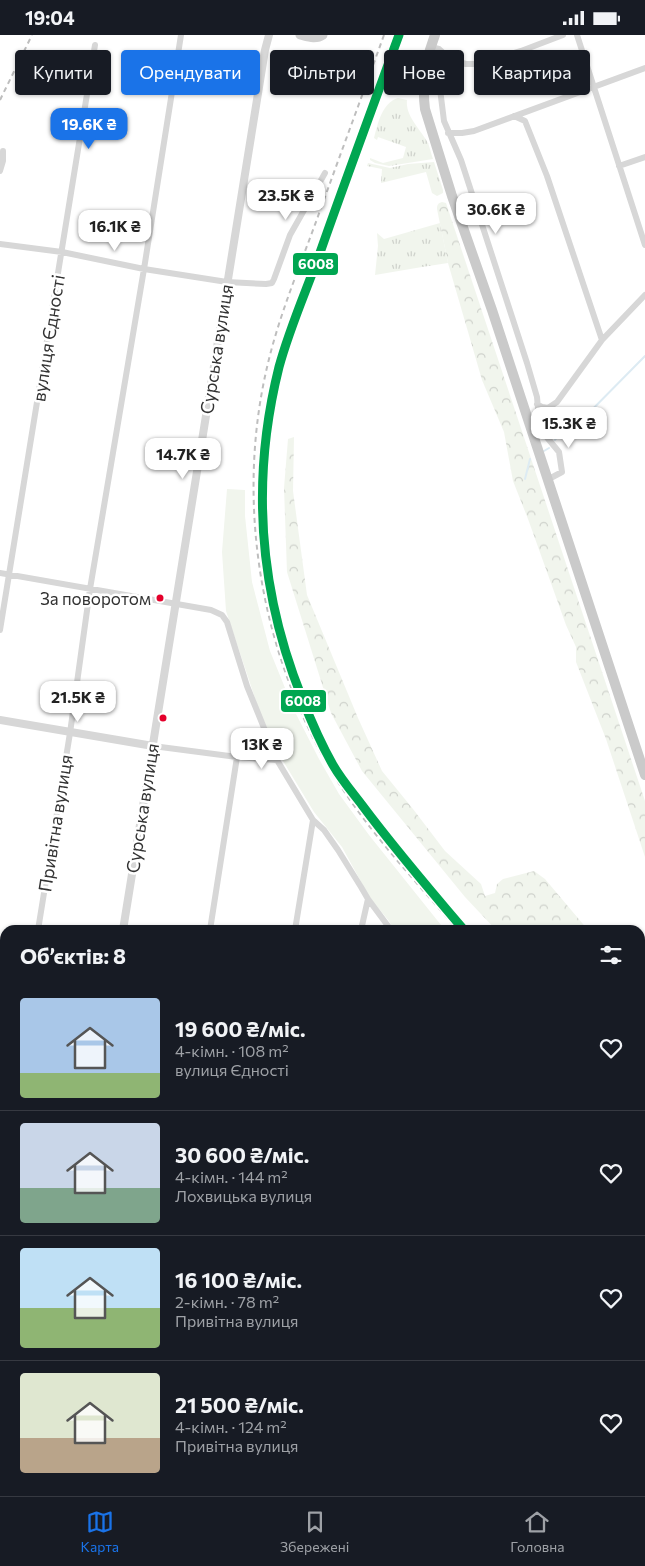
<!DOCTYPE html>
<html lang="uk">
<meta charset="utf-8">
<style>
body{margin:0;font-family:Commissioner,sans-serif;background:#20242c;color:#f1f3f6;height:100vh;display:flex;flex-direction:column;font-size:19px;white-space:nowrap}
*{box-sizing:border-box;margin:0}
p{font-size:16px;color:#9ea1a6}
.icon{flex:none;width:28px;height:28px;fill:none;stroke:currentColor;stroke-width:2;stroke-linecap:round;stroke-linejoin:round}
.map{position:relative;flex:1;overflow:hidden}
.side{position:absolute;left:0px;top:890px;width:645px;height:571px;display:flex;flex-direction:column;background:#171b24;border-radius:15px 15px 0 0;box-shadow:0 1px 4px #0004}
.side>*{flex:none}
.banner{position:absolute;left:15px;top:15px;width:615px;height:45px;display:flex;gap:10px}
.price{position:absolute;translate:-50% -42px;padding:0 11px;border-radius:10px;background:#fff;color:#222;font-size:16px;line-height:32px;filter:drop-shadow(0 1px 2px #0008)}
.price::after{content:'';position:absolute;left:50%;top:30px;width:15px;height:11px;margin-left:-8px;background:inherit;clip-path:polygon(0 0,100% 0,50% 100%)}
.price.selected{background:#1a73e8;color:#fff}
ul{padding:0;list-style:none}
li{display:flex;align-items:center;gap:15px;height:125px;padding:0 20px}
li+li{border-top:1px solid #363941}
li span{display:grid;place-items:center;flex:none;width:140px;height:100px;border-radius:5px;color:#555}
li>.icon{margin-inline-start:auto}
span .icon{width:60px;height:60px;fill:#fffc;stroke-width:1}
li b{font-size:21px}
h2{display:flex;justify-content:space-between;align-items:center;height:60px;padding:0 20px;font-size:21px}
.pill{padding:0 18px;border-radius:5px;background:#171b24;box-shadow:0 1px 4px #0004;font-size:18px;line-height:45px}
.pill.selected{background:#1a73e8;color:#fff}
.status{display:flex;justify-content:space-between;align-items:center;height:35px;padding:0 25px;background:#171b24;direction:ltr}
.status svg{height:14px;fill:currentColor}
.dock{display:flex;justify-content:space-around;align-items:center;height:70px;border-top:1px solid #363941;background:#171b24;font-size:14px;color:#9ea1a6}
.dock a{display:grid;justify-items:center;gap:2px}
.dock .selected{color:#1a73e8}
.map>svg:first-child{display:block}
.grass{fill:url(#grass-tufts)}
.forest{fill:url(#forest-crowns)}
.garden{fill:#f1f5ed}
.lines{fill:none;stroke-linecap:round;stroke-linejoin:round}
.stream{stroke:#ddebf3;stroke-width:2}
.minor{stroke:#d7d7d7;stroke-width:6}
.tertiary{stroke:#d7d7d7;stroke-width:8}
.secondary{stroke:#d0d0d0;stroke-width:9}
.primary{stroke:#cacaca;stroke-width:10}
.rail{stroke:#bebebe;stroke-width:2;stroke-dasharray:5 4;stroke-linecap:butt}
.rail-1-casing{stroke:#fff;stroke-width:12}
.rail-1{stroke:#00a651;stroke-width:9}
.bus-dot{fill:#e4002b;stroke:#fff;stroke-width:2}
.labels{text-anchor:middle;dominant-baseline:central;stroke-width:5;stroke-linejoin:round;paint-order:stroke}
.bus-label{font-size:17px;fill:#333;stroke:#fff;text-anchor:end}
.street-label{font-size:18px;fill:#333;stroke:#fff}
.line-badge{stroke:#fff;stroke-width:2}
.badge-label{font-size:14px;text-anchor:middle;font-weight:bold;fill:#fff}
</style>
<div class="status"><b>19:04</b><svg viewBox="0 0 49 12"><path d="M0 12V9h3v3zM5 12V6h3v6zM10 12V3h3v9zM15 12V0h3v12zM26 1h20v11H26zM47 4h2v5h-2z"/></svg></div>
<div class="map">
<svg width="645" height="1461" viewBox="0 0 645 1461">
<defs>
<pattern id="grass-tufts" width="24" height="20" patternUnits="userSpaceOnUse" patternTransform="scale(1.25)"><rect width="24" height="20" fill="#f1f5ed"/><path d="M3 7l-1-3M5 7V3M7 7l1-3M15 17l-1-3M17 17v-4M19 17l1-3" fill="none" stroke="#cfd2cc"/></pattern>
<pattern id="forest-crowns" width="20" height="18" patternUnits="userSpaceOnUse" patternTransform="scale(1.25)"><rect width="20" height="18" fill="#f1f5ed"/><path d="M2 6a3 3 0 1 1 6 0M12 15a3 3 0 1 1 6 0" fill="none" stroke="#cfd2cc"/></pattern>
</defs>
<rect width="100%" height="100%" fill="#fff"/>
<path class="grass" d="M 398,63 L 407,65 C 405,81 421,95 428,108 C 430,113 431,119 433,124 L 389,131 L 375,128 L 370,125 L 370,123 L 383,128 L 403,123 L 406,112 L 378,102 L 377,105 L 374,103 C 378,88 382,68 398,63 Z
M 434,127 L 443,155 L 443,158 L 437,161 L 432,158 L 426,137 L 381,148 L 382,134 L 367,131 L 368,128 L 390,133 L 408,129 Z
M 440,188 L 448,228 L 422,232 L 375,240 L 378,211 L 377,198 L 384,204 Z"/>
<path class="forest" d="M 442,167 L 446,168 L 645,766 L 645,822 L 606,704 L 576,627 L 576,612 L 566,590 L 528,484 L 513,446 L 504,397 L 482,345 L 448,228 L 437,174 C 437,170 438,168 442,167 Z
M 294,402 L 293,456 L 307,560 L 358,683 L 382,736 L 413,774 L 445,816 L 481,849 L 485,861 L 495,858 L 497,849 L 503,844 L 534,836 L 545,844 L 588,895 L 496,895 L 465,862 L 362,736 L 331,678 L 287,537 L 284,453 L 288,404 Z
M 640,956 L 645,963 L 645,1080 L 640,1074 Z"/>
<path class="garden" d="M 227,454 L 245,455 L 245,481 L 252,547 L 270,616 L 294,675 L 319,724 L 339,759 L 369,800 L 445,895 L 394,895 L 389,886 L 370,863 L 342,812 L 314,777 L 280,721 L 259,675 L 226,576 L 222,517 Z
M 640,1126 L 645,1132 L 645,1225 L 640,1218 Z"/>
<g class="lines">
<path class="stream" d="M 555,405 L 558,401 L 572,395 L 645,321
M 544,416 L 549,413
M 525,444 L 530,424"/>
<path class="minor" d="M 577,0 L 645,210
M 431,12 L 439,14 L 451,25
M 451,25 L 446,29 L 440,54 L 444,86 L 461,125 L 527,328 L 537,362 L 539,385 L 545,400 L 559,417 L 562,437 L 547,445
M 451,25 L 466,29 L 476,29 L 521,16 L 563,0
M 514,81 L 525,86 L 547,141 L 602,305
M 448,98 L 462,98 L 474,96 L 645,33
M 619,131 L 645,122
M 0,136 L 3,126 L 3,116
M 0,209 L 62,217 L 144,234 L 227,247 L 266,249 L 272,248 L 274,244 L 290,200 L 325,138
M 537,369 L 542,372 L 548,373 L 557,367 L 602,305 L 645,260
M 0,538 L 211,575 L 222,580 L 227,587 L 247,651 L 277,725 L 237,722 L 210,895
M 0,595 L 95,10
M 153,711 L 237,722
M 277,725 L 313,785 L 324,795 L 338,815 L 361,852 L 368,864 L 391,895
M 38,895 L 70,698 L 90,554 L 144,234 L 181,0
M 295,895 L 313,785
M 361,895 L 368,864
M 0,1122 L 5,1095
M 0,1208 L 5,1209
M 640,1228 L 645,1232
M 0,1320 L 5,1324
M 640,1380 L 645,1372
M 640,1396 L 645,1400
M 0,1416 L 5,1420
M 57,1456 L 65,1461
M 196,1456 L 225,1461
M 597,1456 L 604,1461
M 120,1461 L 121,1456
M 270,1461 L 271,1456
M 400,1461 L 401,1456
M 580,1461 L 583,1456"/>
<path class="tertiary" d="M 0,685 L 153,711
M 123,895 L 265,15 L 269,0
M 0,1020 L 5,1021
M 0,1433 L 5,1426"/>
<path class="secondary" d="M 300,0 C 308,2 316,5 323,0"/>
<path class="primary" d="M 435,0 C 426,23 422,50 425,74 L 452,161 L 492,275 L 645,740"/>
<path class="rail" d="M 384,0 C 362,61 339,123 317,184 C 300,231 280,278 268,328 C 234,469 261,624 338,747 C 372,800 416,847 458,895
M 0,65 L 32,0
M 640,1109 L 645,1115"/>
<g class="rail-1-casing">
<path id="rail-1" d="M 399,0 C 373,71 347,141 322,212 C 308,252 290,291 279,332 C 251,444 259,556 302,663 C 311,686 321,709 333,730 C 341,744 352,757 362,770 C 394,813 429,854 464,895"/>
</g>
<use href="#rail-1" class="rail-1"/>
</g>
<g class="bus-dot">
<circle cx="160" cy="563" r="4.5"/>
<circle cx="163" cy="683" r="4.5"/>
</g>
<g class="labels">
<g class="bus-label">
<text x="151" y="563">За поворотом</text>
</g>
<g class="street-label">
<text transform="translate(48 303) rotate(-81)">вулиця Єдності</text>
<text transform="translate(216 314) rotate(-81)">Сурська вулиця</text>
<text transform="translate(142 773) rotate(-81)">Сурська вулиця</text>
<text transform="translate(55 788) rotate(-81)">Привітна вулиця</text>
</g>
</g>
<g class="line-badge">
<rect x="292" y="217" width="47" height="24" rx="5" fill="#00a651"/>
<rect x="280" y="654" width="47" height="24" rx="5" fill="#00a651"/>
</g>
<g class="badge-label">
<text x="316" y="234">6008</text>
<text x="303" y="671">6008</text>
</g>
</svg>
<b class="price selected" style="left:89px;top:115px">19.6K ₴</b>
<b class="price" style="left:286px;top:186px">23.5K ₴</b>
<b class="price" style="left:496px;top:200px">30.6K ₴</b>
<b class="price" style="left:115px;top:217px">16.1K ₴</b>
<b class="price" style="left:569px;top:414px">15.3K ₴</b>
<b class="price" style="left:183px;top:445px">14.7K ₴</b>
<b class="price" style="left:78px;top:688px">21.5K ₴</b>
<b class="price" style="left:262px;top:735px">13K ₴</b>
<div class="banner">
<a class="pill">Купити</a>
<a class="pill selected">Орендувати</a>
<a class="pill">Фільтри</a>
<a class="pill">Нове</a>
<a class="pill">Квартира</a>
</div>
<section class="side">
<h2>Об’єктів: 8<svg class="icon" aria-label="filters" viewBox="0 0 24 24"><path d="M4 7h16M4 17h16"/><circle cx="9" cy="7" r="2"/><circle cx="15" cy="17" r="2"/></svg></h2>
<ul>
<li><span style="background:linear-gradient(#a9c7e8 75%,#8fb573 0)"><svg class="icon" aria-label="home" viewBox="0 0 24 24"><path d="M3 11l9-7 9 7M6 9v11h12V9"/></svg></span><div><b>19 600 ₴/міс.</b><p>4-кімн. · 108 m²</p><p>вулиця Єдності</p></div><svg class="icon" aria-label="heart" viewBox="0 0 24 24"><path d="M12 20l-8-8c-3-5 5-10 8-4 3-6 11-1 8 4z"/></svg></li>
<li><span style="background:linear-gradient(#c9d6e8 65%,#7fa58c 0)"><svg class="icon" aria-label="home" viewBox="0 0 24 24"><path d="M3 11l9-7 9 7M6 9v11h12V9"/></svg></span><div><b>30 600 ₴/міс.</b><p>4-кімн. · 144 m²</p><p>Лохвицька вулиця</p></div><svg class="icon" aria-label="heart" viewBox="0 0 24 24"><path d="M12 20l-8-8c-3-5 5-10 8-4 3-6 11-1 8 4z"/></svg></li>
<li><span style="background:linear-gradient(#bfe0f5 60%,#8fb573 0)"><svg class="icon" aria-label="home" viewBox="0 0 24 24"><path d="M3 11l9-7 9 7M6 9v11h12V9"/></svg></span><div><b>16 100 ₴/міс.</b><p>2-кімн. · 78 m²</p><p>Привітна вулиця</p></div><svg class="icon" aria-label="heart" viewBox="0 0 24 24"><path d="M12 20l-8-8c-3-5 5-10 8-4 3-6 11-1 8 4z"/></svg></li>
<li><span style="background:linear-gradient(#dfe7d0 65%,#b9a48a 0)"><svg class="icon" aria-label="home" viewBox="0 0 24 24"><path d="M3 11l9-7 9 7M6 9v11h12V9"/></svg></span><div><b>21 500 ₴/міс.</b><p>4-кімн. · 124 m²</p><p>Привітна вулиця</p></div><svg class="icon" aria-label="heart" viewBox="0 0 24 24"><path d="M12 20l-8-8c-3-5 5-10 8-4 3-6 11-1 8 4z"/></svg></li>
</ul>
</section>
</div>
<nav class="dock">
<a class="selected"><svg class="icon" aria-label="map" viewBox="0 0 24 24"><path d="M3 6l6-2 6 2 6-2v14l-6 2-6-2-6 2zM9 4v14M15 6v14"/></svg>Карта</a>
<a><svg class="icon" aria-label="saved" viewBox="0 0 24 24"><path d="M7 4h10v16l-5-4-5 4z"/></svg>Збережені</a>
<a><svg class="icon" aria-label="home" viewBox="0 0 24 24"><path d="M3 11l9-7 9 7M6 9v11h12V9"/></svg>Головна</a>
</nav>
